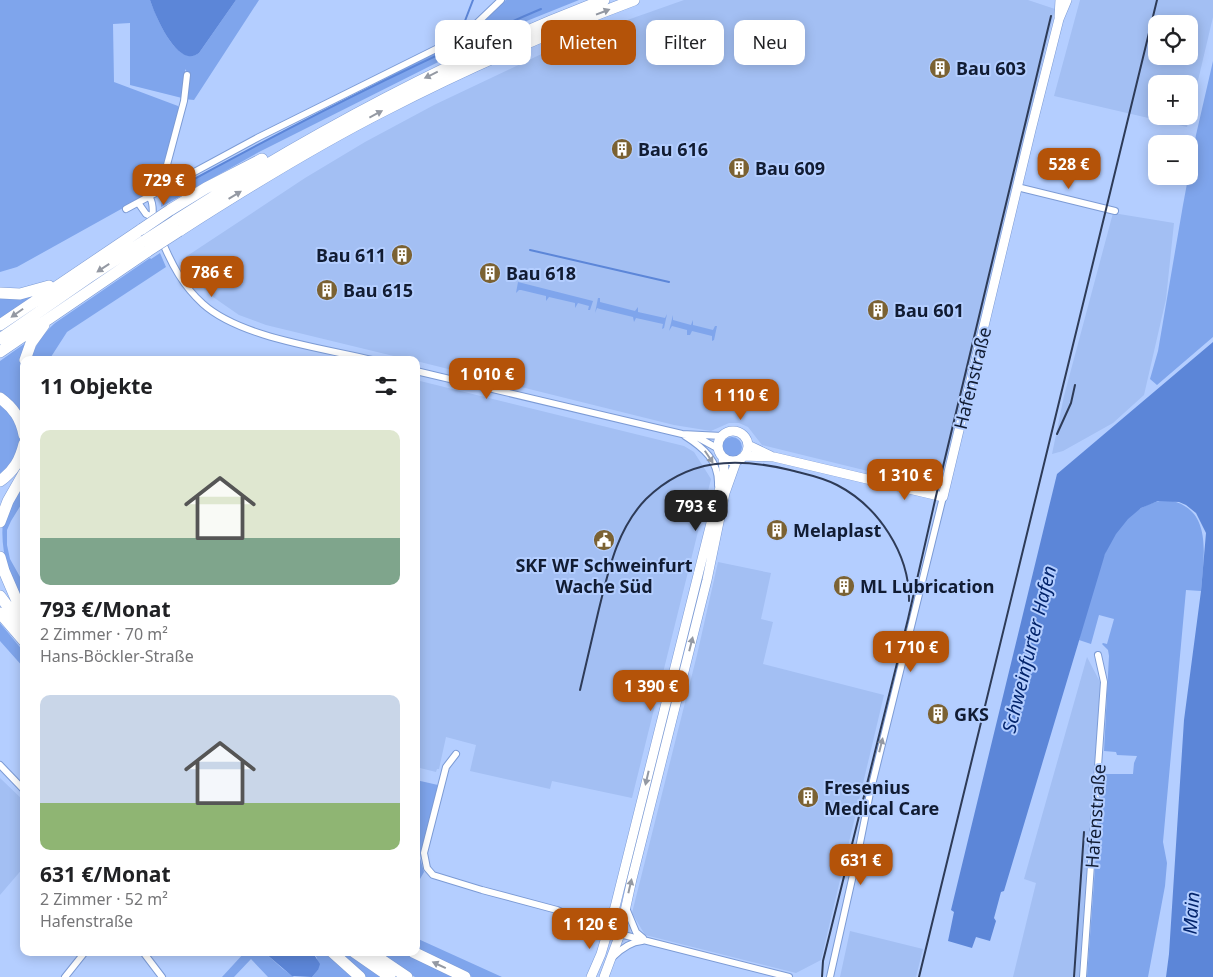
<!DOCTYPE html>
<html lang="de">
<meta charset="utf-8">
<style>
body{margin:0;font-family:"Noto Sans",sans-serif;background:#f2f2f2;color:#202124;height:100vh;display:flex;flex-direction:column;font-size:19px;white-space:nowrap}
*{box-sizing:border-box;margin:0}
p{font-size:16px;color:#757577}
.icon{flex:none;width:28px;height:28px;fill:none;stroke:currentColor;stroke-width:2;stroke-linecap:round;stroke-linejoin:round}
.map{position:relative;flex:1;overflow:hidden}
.panel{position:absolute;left:20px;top:356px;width:400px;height:600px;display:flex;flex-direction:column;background:#fff;border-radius:10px;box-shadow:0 2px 12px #0003}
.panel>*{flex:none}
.guide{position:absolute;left:435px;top:20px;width:475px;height:45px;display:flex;gap:10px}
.controls{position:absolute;left:1148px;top:15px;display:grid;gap:10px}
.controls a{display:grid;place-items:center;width:50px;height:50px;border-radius:10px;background:#fff;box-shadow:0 2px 12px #0003;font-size:25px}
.price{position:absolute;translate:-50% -42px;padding:0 11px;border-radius:10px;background:#b45309;color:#fff;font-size:16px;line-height:32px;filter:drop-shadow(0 1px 2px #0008)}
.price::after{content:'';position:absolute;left:50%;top:30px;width:15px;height:11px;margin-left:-8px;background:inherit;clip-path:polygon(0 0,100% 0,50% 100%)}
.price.current{background:#222;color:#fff}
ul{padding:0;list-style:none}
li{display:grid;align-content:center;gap:10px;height:265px;padding:0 20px}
li span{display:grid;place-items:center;height:155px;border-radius:10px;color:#555}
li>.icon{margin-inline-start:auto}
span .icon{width:90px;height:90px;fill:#fffc;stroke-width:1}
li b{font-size:21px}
h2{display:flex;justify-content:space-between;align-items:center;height:60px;padding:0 20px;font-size:21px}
.tag{padding:0 18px;border-radius:10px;background:#fff;box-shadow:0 2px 12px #0003;font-size:18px;line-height:45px}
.tag.current{background:#b45309;color:#fff}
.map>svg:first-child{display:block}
.built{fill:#a3bff3;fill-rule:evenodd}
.green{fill:#7fa5ec}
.water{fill:#5c86d8}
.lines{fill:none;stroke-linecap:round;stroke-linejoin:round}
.stream{stroke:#5c86d8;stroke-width:2}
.street-casing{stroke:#7c9bd5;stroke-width:8}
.secondary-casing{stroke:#7c9bd5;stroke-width:10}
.highway-casing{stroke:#7c9bd5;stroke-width:12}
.street{stroke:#fff;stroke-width:6}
.secondary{stroke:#fff;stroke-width:9}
.highway{stroke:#fff;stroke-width:11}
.rail{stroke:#2e3b57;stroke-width:2}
.highway-bridge-casing{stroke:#7c9bd5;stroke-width:12;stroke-linecap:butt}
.highway-bridge{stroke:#fff;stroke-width:11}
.oneway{fill:#9499a3}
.labels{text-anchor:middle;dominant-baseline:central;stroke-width:4;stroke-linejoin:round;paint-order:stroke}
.poi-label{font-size:18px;font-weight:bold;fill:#111c33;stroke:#b4ceff;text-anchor:start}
.street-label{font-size:18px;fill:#111c33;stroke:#b4ceff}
.water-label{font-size:19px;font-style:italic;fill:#03246c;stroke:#b4ceff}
</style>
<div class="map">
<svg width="1213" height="977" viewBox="0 0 1213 977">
<rect width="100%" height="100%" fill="#b4ceff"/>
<path class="built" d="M 684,0 L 1028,0 L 1055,9 L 941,489 L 762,445 L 748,427 L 739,423 L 729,423 L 711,431 L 674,425 L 416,361 L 416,360 L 410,360 L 266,325 L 239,315 L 213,297 L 199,284 L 181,260 L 305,178 L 365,142 L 434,105 L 552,49 L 599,30 Z
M 1080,0 L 1213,0 L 1213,17 L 1187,127 L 1054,96 ZM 1156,24 L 1189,24 L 1189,56 L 1156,56 ZM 1156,84 L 1189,84 L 1189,116 L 1156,116 Z
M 1113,213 L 1174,223 L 1166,299 L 1144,395 L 1113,423 L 1063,451 L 1052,454 L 1064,396 Z
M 416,380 L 684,446 L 694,452 L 711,479 L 632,798 L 552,781 L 550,789 L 470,771 L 476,745 L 446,737 L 439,769 L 437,769 L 436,772 L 416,767 Z
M 718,562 L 771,573 L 761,619 L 773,622 L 763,664 L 884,695 L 821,960 L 796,973 L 645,935 L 632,913 L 697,655 Z
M 1087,657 L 1100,682 L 1100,689 L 1079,977 L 1013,977 L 1036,883 L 1024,879 Z
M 0,778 L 24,801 L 24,867 L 0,895 Z
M 850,931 L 923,949 L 916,977 L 840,977 Z"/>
<path class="green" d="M 0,0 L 150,0 C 156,16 176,68 199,53 L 236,0 L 259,0 L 194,100 L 184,99 L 190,76 L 185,69 L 186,78 L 182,98 L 130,85 L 130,23 L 113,24 L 114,82 L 178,106 L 180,111 L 159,188 L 17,267 L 0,272 Z
M 506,0 L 579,0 L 494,34 L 259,152 L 161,207 L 162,195 L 472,33 L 465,35 Z
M 1213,61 L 1213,337 L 1157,385 L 1150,379 L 1158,351 L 1183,205 L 1196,135 Z
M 160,253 L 166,267 L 67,332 L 49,360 L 30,360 C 36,344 43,334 55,323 L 150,258 L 151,259 Z
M 518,282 L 593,301 L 590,310 L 588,310 L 589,306 L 578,303 L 575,308 L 575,303 L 549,297 L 546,301 L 546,296 L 521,290 L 519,290 L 516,293 Z
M 39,294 L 0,321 L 0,297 Z
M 598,298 L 600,298 L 600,302 L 635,311 L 638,307 L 638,312 L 665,318 L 667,314 L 664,328 L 662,329 L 663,324 L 636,318 L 634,322 L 633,317 L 600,309 L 597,308 L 595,313 Z
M 673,315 L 673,320 L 691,325 L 693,320 L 693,325 L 713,330 L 715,326 L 717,326 L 714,340 L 712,341 L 712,336 L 692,331 L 690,335 L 687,335 L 687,330 L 672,326 L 669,331 Z
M 31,339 L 24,360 L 24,424 L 0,396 L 0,361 Z
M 0,402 L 18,422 L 22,443 L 19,456 L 0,478 Z
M722 447a10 10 0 1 1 20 0a10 10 0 1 1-20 0Z
M 24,480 L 24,500 L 11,521 L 7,530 L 7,545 L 10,559 L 24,584 L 24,599 C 8,578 0,549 3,522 C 7,508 17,493 24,480 Z
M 1168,500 C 1213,508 1204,554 1201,591 L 1186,590 L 1163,842 L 1167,863 L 1165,886 L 1148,977 L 1087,977 L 1102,774 L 1133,774 L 1134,763 L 1137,756 L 1117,755 L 1116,752 L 1104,751 L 1109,656 L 1108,650 L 1102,644 L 1103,643 L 1107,644 L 1114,619 L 1099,615 L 1091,644 L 1079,640 C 1093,592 1105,504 1168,500 Z
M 0,623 L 24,652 L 24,668 L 0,641 Z
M 416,780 L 438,785 L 420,858 L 424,872 L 416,886 Z
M 416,938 L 502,977 L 472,977 L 416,951 Z
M 245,952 L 265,953 L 283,969 L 294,977 L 268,977 L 251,959 L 234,977 L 222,977 Z
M 313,952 L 327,953 L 356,977 L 312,977 L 318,970 L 317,958 Z
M 337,953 L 347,953 L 382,977 L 366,977 Z
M 377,953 L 404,953 L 456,977 L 415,977 Z"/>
<path class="water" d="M 150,0 L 236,0 L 199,53 C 196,55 192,57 188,56 C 171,52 155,15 150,0 Z
M 1213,342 L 1213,977 L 1166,977 L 1169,954 L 1184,720 L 1201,591 L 1206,533 L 1196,513 L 1186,505 L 1179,502 L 1158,501 L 1141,508 L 1128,519 L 1116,534 L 1105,554 L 1004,891 L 1001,892 L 994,918 L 996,921 L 990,941 L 976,937 L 972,948 L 948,941 L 954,912 L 951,910 L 1057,474 Z
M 265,953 L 313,953 L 320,964 L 318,970 L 312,977 L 292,976 Z"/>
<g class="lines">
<path class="stream" d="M 463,26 L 473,0
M 174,190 C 294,124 416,62 541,9
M 530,250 L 669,282"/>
<g class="street-casing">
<path id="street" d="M 1017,187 L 1115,211
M 160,191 L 184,101 L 187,75
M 150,198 C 155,206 151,214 154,222
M 139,204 L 146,214 L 152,217
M 126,209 L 259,137 L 446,44 L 476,24 L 501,0
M 162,241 C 172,265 183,286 203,304 C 241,338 323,348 372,360
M 416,371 L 682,434 L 722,436
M 685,436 C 704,448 719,461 718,485
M 695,436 L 717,448
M 456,754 L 446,767 L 424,853 L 427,868 L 433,875 L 482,890 L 557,910 L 596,928 L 789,977
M 0,765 L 24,790
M 626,908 L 636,932 L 643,938
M 143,952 L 162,977
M 613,957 C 621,949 630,942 642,941
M 65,977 L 85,952
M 830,977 L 859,848 L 870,793 L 943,497
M 1083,977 L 1104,682 L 1098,655"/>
</g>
<g class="secondary-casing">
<path id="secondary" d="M 1059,17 L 1060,0
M718 446a15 15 0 1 1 30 0a15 15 0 1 1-30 0Z
M 748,445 L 771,456
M 744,456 L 774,457 L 943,497 L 1031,130 L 1059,19 L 1067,0
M 591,977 L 601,954 L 615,907 L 724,471 L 723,458
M 604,977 L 620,934 L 632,879 L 707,580 L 725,493 L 736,462"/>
</g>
<g class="highway-casing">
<path id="highway" d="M 170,210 L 206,188 L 262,159
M 175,221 C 311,134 453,57 604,0
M 179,231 C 246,188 314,146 385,110 C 466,68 549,32 634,0
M 0,293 L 20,294 L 49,286
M 0,325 L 142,229
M 0,339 L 88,278 L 144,241
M 0,352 L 148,251
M 25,360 L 31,343 L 44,325
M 0,398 C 14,408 21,419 24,435
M 0,481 C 14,471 20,460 24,444
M 0,522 L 8,501 L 24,473
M 0,557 L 4,571 L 20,608
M 0,596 L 24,628
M 0,613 L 24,641
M 332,952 L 360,977
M 354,952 L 390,977
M 370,952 L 407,977
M 413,952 L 465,977"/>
</g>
<use href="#street" class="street"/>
<use href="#secondary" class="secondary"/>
<use href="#highway" class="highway"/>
<path class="rail" d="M 1057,434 L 1071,403 L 1075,385
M 580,690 C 586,664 592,638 598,613 C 608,573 616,530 646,499 C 688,458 736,457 790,470 C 805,474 822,477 837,485 C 878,506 910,554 909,601
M 822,977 L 823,961 L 908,619 L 936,496 L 1051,16
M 919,977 L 1157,0
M 1074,977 L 1084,832"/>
<g class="highway-bridge-casing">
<path id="highway-bridge" d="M 142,229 L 170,210
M 144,241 L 175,221
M 148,251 L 179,231"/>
</g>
<use href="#highway-bridge" class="highway-bridge"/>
</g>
<defs><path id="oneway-solid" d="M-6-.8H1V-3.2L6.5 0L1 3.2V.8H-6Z" transform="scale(1.25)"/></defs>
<g class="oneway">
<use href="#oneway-solid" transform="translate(603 12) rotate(-21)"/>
<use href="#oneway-solid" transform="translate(431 75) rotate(154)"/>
<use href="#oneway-solid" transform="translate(376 114) rotate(-28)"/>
<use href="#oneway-solid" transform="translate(235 195) rotate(-31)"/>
<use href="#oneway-solid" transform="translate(103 268) rotate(147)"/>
<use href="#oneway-solid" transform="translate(17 313) rotate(145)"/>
<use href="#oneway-solid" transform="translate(709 457) rotate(56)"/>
<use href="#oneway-solid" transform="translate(691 644) rotate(-76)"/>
<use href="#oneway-solid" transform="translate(881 745) rotate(-76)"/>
<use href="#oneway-solid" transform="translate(647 778) rotate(103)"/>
<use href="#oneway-solid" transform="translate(630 886) rotate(-77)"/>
<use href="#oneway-solid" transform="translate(439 965) rotate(-155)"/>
</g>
<defs>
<g id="building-disc" transform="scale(1.125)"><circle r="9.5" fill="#7b6233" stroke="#b4ceff"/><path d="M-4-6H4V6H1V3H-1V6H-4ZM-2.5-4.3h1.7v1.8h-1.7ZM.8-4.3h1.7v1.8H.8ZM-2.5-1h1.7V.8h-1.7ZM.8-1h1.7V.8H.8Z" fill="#fff"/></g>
<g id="civic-disc" transform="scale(1.125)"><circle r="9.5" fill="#7b6233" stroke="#b4ceff"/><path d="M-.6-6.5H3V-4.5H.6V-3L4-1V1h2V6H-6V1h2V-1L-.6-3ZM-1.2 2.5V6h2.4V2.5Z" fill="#fff"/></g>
</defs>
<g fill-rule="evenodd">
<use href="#building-disc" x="940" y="68"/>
<use href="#building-disc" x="622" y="149"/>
<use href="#building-disc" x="739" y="168"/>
<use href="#building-disc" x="402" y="255"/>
<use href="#building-disc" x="490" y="273"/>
<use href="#building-disc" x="327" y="290"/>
<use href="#building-disc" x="878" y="310"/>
<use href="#building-disc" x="777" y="530"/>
<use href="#civic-disc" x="604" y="540"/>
<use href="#building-disc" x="844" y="586"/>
<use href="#building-disc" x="938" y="714"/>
<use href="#building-disc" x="808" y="797"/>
</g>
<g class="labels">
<g class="poi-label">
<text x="956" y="68">Bau 603</text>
<text x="638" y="149">Bau 616</text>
<text x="755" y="168">Bau 609</text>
<text x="386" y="255" text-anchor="end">Bau 611</text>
<text x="506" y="273">Bau 618</text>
<text x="343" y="290">Bau 615</text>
<text x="894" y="310">Bau 601</text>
<text x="793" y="530">Melaplast</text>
<text x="604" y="565" text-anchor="middle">SKF WF Schweinfurt<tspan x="604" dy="21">Wache Süd</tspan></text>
<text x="860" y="586">ML Lubrication</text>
<text x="954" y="714">GKS</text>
<text x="824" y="787">Fresenius<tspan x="824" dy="21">Medical Care</tspan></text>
</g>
<g class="street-label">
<text transform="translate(972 378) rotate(-76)">Hafenstraße</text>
<text transform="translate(1095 816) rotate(-86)">Hafenstraße</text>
</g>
<g class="water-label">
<text transform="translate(1029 649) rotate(-76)">Schweinfurter Hafen</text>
<text transform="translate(1191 913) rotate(-86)">Main</text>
</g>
</g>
</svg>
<div class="controls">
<a><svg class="icon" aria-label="locate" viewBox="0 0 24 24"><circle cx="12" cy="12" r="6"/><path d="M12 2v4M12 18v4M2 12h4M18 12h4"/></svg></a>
<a>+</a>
<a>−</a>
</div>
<b class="price" style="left:1069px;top:190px">528 €</b>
<b class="price" style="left:164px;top:206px">729 €</b>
<b class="price" style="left:212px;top:298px">786 €</b>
<b class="price" style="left:487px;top:400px">1 010 €</b>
<b class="price" style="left:741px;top:421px">1 110 €</b>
<b class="price" style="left:905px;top:501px">1 310 €</b>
<b class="price current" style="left:696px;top:532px">793 €</b>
<b class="price" style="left:911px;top:673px">1 710 €</b>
<b class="price" style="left:651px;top:712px">1 390 €</b>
<b class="price" style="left:861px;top:886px">631 €</b>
<b class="price" style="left:590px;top:950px">1 120 €</b>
<div class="guide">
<a class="tag">Kaufen</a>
<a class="tag current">Mieten</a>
<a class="tag">Filter</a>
<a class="tag">Neu</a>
</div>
<section class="panel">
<h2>11 Objekte<svg class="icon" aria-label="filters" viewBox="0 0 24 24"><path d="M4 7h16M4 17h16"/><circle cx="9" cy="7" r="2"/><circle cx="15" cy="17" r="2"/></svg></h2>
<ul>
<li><span style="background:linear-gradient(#dfe7d0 70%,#7fa58c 0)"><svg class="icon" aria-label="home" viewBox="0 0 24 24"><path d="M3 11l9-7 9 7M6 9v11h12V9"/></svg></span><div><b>793 €/Monat</b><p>2 Zimmer · 70 m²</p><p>Hans-Böckler-Straße</p></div></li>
<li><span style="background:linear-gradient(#c9d6e8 70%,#8fb573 0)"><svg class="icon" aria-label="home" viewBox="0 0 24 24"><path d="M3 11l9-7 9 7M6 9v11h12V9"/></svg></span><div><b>631 €/Monat</b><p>2 Zimmer · 52 m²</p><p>Hafenstraße</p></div></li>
</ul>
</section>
</div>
